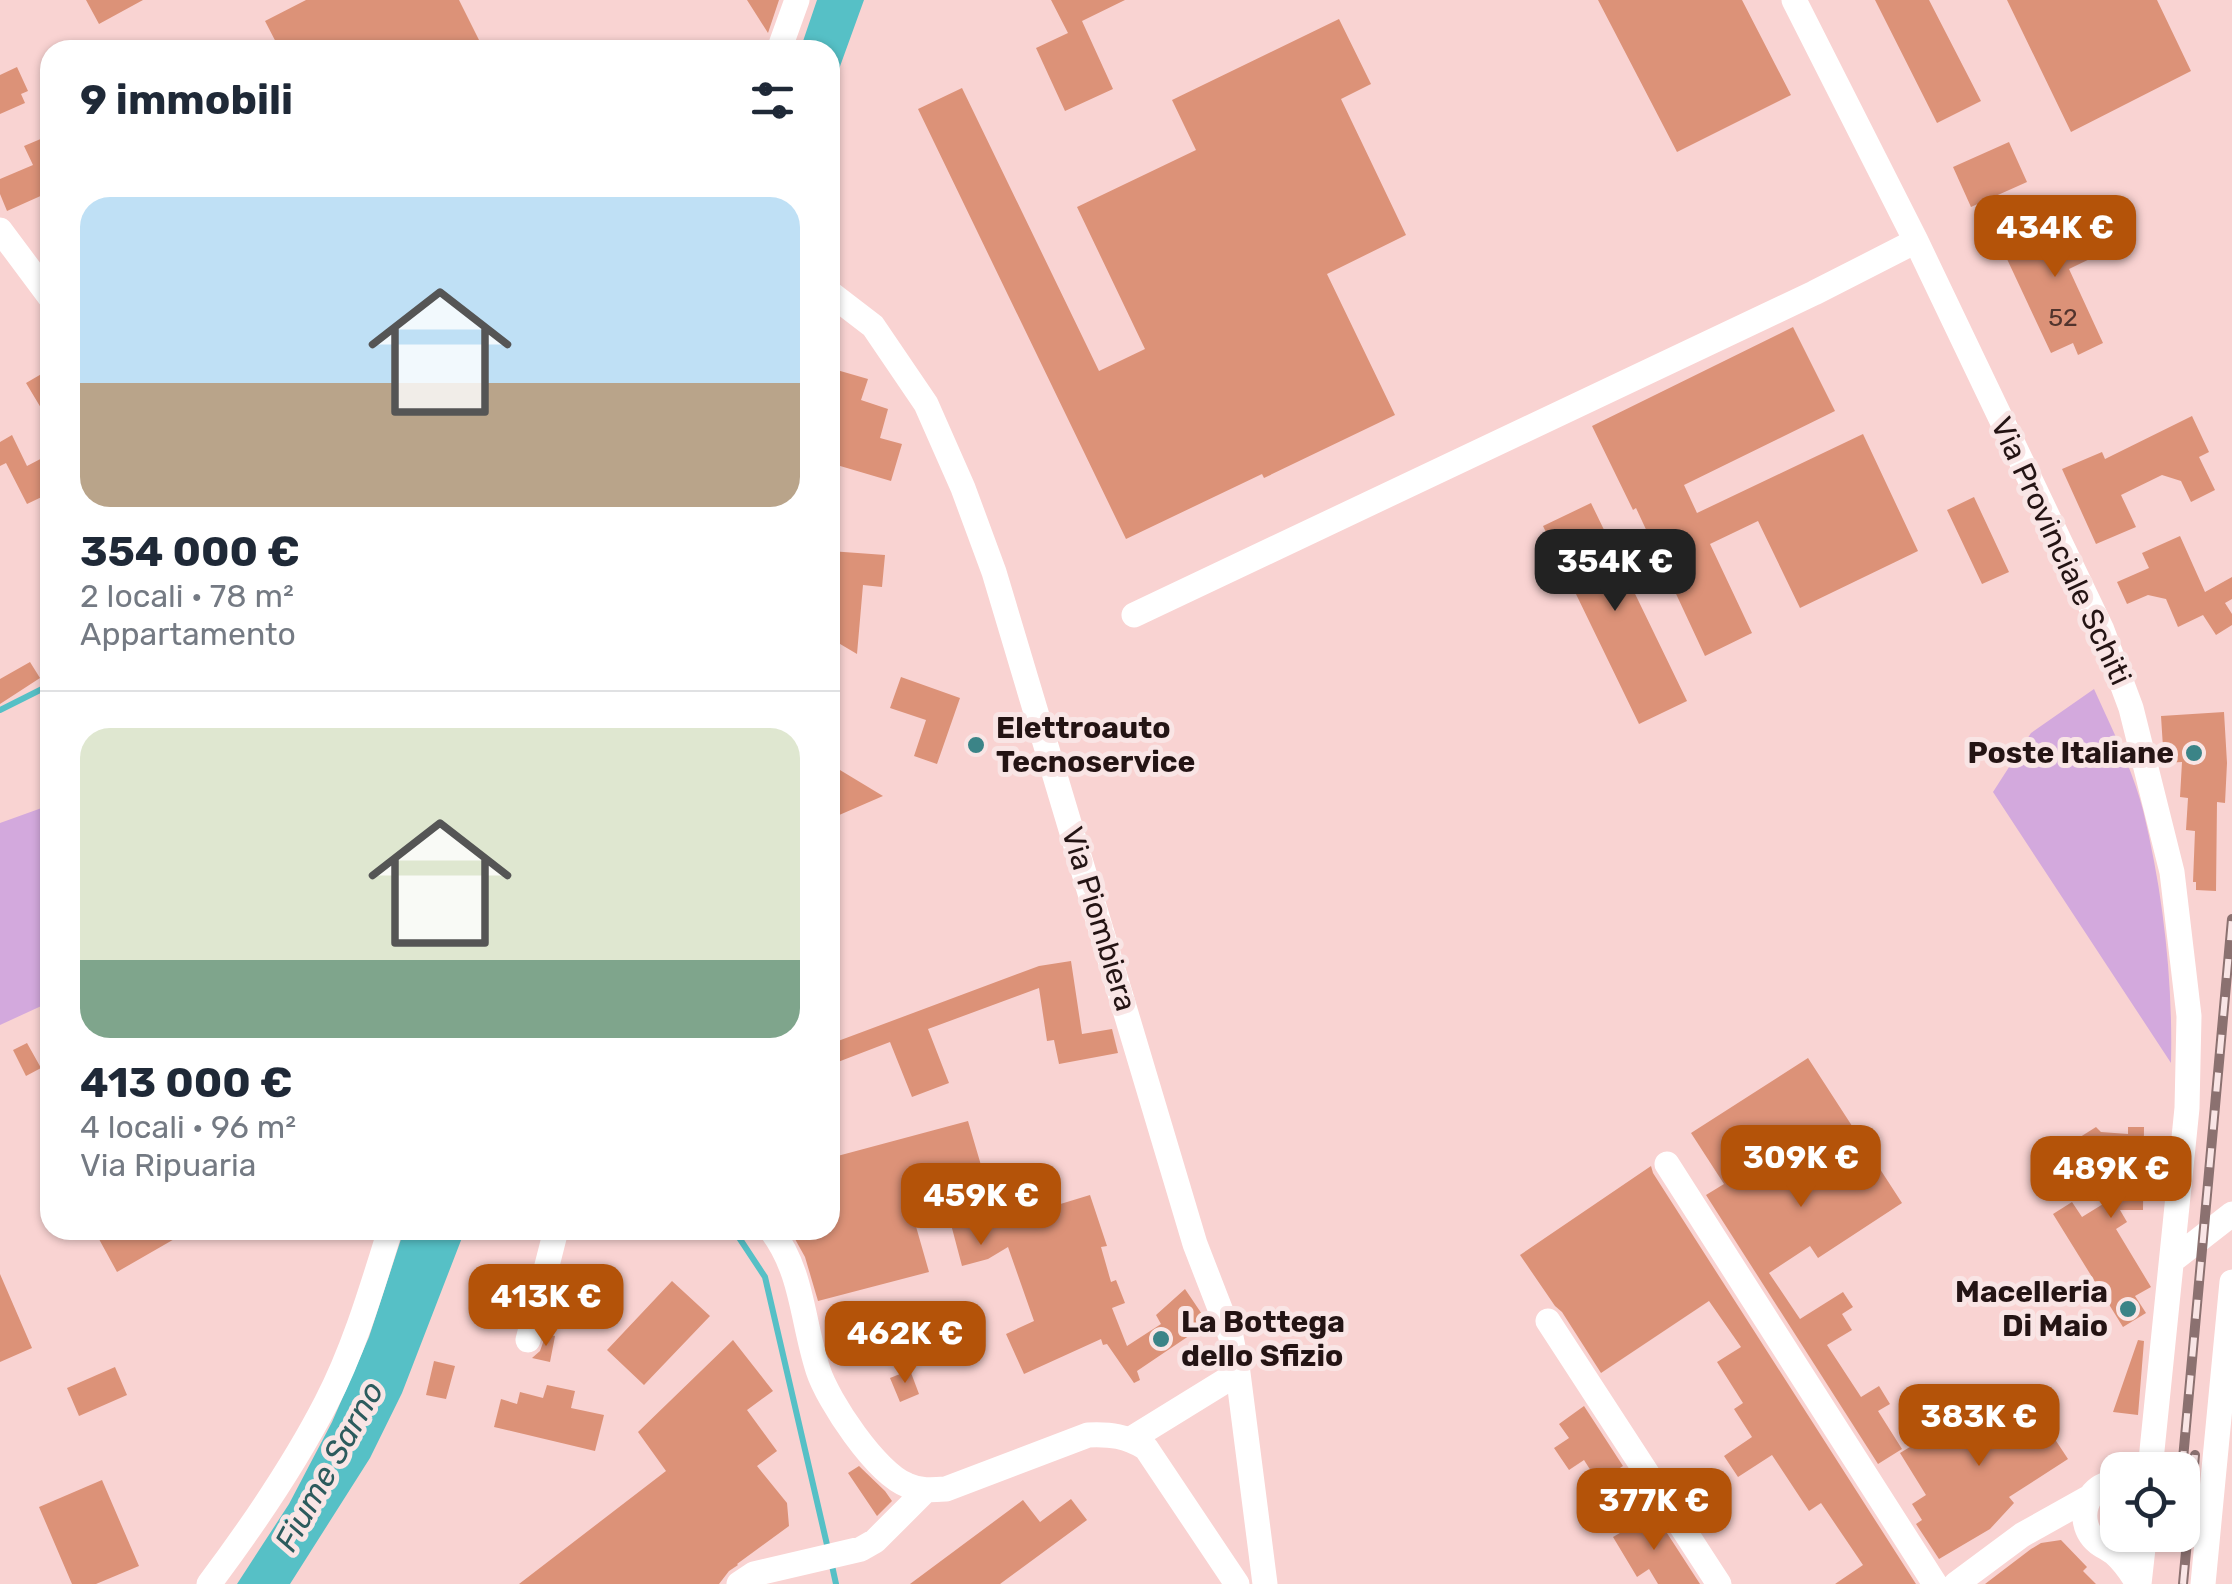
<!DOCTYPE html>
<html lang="it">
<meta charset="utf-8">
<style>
body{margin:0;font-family:Rubik,sans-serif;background:#f2f2f3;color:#1f2937;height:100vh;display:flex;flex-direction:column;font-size:38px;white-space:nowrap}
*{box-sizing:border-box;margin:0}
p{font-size:32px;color:#747a83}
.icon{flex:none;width:55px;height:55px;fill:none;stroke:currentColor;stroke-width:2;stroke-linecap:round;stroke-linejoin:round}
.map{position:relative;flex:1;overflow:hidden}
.details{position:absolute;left:40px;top:40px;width:800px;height:1200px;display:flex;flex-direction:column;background:#fff;border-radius:30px;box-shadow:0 2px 8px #0004}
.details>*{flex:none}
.fabs{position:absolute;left:2100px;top:1452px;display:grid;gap:20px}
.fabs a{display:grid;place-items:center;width:100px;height:100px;border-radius:20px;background:#fff;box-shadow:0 2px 8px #0004;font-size:50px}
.price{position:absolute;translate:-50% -85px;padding:0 22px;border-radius:20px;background:#b45309;color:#fff;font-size:32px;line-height:65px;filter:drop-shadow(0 2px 5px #0008)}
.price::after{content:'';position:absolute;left:50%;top:60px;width:30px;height:22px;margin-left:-15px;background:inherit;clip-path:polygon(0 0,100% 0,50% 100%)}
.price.active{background:#222;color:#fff}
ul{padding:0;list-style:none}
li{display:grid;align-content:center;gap:20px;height:530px;padding:0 40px}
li+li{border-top:2px solid #e0e1e3}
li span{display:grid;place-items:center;height:310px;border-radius:30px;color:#555}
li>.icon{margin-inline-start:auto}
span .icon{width:180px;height:180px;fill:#fffc;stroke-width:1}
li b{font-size:42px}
h2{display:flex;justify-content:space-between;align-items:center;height:120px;padding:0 40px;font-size:42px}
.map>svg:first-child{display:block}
.green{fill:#d3a9dd}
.water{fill:#56c0c6}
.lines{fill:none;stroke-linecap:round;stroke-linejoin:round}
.stream{stroke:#56c0c6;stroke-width:6}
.building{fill:#dc9278}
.minor{stroke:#fff;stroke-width:25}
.rail-casing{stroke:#8b7170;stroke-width:10}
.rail{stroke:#f9e5e5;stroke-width:6;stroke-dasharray:19;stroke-linecap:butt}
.poi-dot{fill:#3b8487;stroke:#f9e5e5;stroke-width:4}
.labels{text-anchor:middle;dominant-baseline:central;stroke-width:10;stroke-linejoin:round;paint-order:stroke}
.number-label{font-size:25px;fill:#52342d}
.street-label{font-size:30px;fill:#241414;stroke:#f9e5e5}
.poi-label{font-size:30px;font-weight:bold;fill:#241414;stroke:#f9e5e5;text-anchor:start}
.water-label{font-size:32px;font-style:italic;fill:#2c5b5d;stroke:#f9e5e5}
</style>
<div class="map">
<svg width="2232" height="1584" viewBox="0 0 2232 1584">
<rect width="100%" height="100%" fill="#f9d3d2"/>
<path class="green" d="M 2094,689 C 2112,729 2132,768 2143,810 C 2163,892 2173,979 2171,1063 L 1993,792 L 2031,733 Z
M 50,805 L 50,1002 L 0,1025 L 0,823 Z"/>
<path class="water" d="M 817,0 L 864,0 L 830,94 L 830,50 L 800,50 Z
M 404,1230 L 465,1230 L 402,1393 L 370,1458 L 290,1584 L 237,1584 L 289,1504 L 332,1422 L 369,1337 Z"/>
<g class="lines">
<path class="stream" d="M 0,710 L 50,685
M 734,1230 L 765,1277 L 828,1549
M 831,1561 L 836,1584"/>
</g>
<path class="building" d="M 86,0 L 143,0 L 99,24 Z
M 306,0 L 459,0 L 484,50 L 280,50 L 265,21 Z
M 747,0 L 779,0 L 768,33 Z
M 1051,0 L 1125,0 L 1082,21 L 1113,89 L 1065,111 L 1036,48 L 1068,33 Z
M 1598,0 L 1742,0 L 1791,95 L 1677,152 Z
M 1875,0 L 1929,0 L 1981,101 L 1937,123 Z
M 2007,0 L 2157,0 L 2191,71 L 2071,132 Z
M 1339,19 L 1371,84 L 1341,99 L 1406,235 L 1327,274 L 1395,415 L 1264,478 L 1262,474 L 1126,539 L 918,109 L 962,88 L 1099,371 L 1145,349 L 1077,207 L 1196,150 L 1172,100 Z
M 17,67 L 28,91 L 21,94 L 25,103 L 0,114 L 0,75 Z
M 43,138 L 50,153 L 50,205 L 45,194 L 7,211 L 0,194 L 0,179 L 33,165 L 24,146 Z
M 2009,142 L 2027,182 L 1971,207 L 1953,167 Z
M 2076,209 L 2098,255 L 2069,269 L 2103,343 L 2078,355 L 2073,343 L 2051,353 L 2000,244 Z
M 1793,327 L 1835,411 L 1684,485 L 1697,513 L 1863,434 L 1918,551 L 1800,608 L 1758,521 L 1710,544 L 1752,633 L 1705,656 L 1636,508 L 1633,510 L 1592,426 Z
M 830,368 L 868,379 L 861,400 L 888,409 L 880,438 L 902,444 L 891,481 L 830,463 Z
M 50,369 L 50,423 L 26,383 Z
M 2192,416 L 2209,452 L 2199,457 L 2215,490 L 2191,502 L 2181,481 L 2162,475 L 2121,495 L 2136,527 L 2096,544 L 2062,469 L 2102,452 L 2105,459 Z
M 12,435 L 27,466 L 50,454 L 50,493 L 27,504 L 6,463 L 0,466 L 0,442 Z
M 1974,497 L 2009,572 L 1982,584 L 1947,510 Z
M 1591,503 L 1687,701 L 1639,724 L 1543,526 Z
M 2180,536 L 2205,592 L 2232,577 L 2232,599 L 2225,603 L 2232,614 L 2232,625 L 2216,635 L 2203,615 L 2178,627 L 2166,599 L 2148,595 L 2127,604 L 2117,582 L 2149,568 L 2142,553 Z
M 830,551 L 885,555 L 882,587 L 863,585 L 857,654 L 830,638 Z
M 30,662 L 40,678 L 0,704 L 0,679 Z
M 901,677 L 960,698 L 937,764 L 914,756 L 926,720 L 890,708 Z
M 2224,712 L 2227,763 L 2225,803 L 2217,802 L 2216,891 L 2196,890 L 2196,882 L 2193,882 L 2195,831 L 2186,830 L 2188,798 L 2180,797 L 2182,762 L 2164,763 L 2161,716 Z
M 830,764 L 883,796 L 830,819 Z
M 1071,961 L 1082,1034 L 1112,1029 L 1118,1053 L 1059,1064 L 1054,1040 L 1047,1041 L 1039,988 L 928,1029 L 949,1083 L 912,1097 L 890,1042 L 830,1065 L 830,1044 L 1039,966 Z
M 27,1043 L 41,1068 L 26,1076 L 13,1050 Z
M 1808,1058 L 1902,1203 L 1818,1258 L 1810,1246 L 1769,1273 L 1800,1319 L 1843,1292 L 1853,1307 L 1842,1314 L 1852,1330 L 1827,1345 L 1861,1397 L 1879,1386 L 1890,1404 L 1878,1411 L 1902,1449 L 1878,1464 L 1706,1195 L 1724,1184 L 1691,1133 Z
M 968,1121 L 998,1223 L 1090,1195 L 1107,1246 L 1101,1247 L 1111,1282 L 1116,1280 L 1125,1303 L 1112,1308 L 1127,1346 L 1161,1324 L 1156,1315 L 1185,1289 L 1208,1323 L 1137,1371 L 1140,1380 L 1134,1383 L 1107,1344 L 1103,1345 L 1101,1339 L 1024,1374 L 1006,1334 L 1034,1321 L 1008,1247 L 988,1259 L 962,1266 L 939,1179 L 905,1188 L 929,1272 L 818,1301 L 805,1257 L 790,1230 L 830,1230 L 830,1158 Z
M 2096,1127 L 2101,1132 L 2128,1134 L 2128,1127 L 2144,1127 L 2143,1210 L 2120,1210 L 2127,1222 L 2116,1229 L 2151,1287 L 2135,1296 L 2146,1313 L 2123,1327 L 2053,1214 L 2072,1202 L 2082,1217 L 2116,1196 L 2077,1139 Z
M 1651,1166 L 1653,1173 L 1916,1584 L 1835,1584 L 1863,1565 L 1821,1503 L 1809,1511 L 1772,1455 L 1738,1477 L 1724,1456 L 1752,1437 L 1734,1409 L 1743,1403 L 1717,1362 L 1741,1347 L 1709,1301 L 1601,1373 L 1562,1312 L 1555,1306 L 1520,1255 Z
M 94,1230 L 190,1230 L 117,1272 Z
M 0,1274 L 32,1348 L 0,1362 Z
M 672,1281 L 710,1316 L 644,1385 L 607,1350 Z
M 546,1334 L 555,1336 L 550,1362 L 532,1358 L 540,1351 Z
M 733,1340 L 773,1391 L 747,1410 L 777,1451 L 757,1466 L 787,1503 L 789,1526 L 737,1564 L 738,1565 L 729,1571 L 719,1584 L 519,1584 L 666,1471 L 638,1432 Z
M 2138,1340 L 2144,1341 L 2138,1415 L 2113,1412 Z
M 434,1361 L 455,1366 L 446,1399 L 426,1395 Z
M 115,1367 L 127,1395 L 79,1416 L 67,1388 Z
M 910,1370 L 919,1394 L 900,1402 L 890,1378 Z
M 547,1385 L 575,1391 L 571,1408 L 604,1415 L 595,1451 L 494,1427 L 501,1399 L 517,1404 L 520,1392 L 543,1398 Z
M 2021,1388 L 2068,1459 L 2009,1497 L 2014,1503 L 1990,1529 L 1939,1559 L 1916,1524 L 1922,1520 L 1912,1504 L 1926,1495 L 1900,1453 L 1966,1413 L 1964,1410 L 1979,1401 L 1985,1410 Z
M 1584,1406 L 1623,1466 L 1598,1482 L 1584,1460 L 1569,1470 L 1554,1448 L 1569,1438 L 1559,1424 Z
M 859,1466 L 885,1491 L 892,1501 L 877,1516 L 848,1473 Z
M 102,1480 L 139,1566 L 96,1584 L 72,1584 L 39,1507 Z
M 1071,1499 L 1087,1520 L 1000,1584 L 910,1584 L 1023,1500 L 1040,1522 Z
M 1654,1513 L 1700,1584 L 1658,1584 L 1649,1569 L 1637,1577 L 1613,1537 Z
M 2061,1540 L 2087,1567 L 2083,1571 L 2096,1584 L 1985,1584 L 2031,1549 L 2041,1543 Z"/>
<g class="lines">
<path class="minor" d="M 1794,0 L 1916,241 L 2102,630 L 2131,708 L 2172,872 L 2189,1016 L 2187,1108 L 2150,1470
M 779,50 L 797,0
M 0,230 L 50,297
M 830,293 L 873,326 L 926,404 L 963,488 L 994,572 L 1195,1244 L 1231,1337 L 1238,1373 L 1265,1584
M 1134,615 L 1814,293 L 1916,241
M 1667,1164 L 1935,1584
M 771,1230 C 803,1272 802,1321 818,1370 C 828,1401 876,1473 907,1485 C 920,1491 932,1490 946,1489 L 1088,1435 C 1111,1434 1126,1436 1146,1448 L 1237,1584
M 2173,1260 L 2232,1214
M 1548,1321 L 1719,1584
M 528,1340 L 556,1230
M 1131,1439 L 1238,1373
M 2118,1482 C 2107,1483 2097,1487 2091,1496 C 2080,1512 2084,1534 2101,1545 C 2105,1547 2110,1550 2114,1553 C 2124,1562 2131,1572 2138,1584
M 209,1584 C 251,1528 294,1465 326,1403 C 354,1349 372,1288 390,1230
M 739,1584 L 754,1574 L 861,1549 L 875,1541 L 925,1491
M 1956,1584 L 2022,1535 L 2090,1497
M 2139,1584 L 2144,1539
M 2203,1584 L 2232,1282"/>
<g class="rail-casing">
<path id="rail" d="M 2182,1470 L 2232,919
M 2183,1584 L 2195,1455"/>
</g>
<use href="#rail" class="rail"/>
</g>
<g class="poi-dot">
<circle cx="976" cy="745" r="10"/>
<circle cx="2194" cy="753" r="10"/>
<circle cx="2128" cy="1309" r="10"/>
<circle cx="1161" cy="1339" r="10"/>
</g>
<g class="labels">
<g class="number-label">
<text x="2063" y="317">52</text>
</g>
<g class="street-label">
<text transform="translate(2061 551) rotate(65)">Via Provinciale Schiti</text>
<text transform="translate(1099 919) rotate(73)">Via Piombiera</text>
</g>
<g class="poi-label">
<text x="996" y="728">Elettroauto<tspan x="996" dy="34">Tecnoservice</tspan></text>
<text x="2174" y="753" text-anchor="end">Poste Italiane</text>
<text x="2108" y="1292" text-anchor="end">Macelleria<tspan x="2108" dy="34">Di Maio</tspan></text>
<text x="1181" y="1322">La Bottega<tspan x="1181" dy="34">dello Sfizio</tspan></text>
</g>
<g class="water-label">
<text transform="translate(329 1466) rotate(-61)">Fiume Sarno</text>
</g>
</g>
</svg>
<div class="fabs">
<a><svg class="icon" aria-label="locate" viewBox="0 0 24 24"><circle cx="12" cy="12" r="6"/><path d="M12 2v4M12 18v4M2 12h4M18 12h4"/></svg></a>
</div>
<b class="price" style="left:2055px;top:280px">434K €</b>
<b class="price active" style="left:1615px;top:614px">354K €</b>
<b class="price" style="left:1801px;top:1210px">309K €</b>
<b class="price" style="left:2111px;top:1221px">489K €</b>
<b class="price" style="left:981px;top:1248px">459K €</b>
<b class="price" style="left:546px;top:1349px">413K €</b>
<b class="price" style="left:905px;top:1386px">462K €</b>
<b class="price" style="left:1979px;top:1469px">383K €</b>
<b class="price" style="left:1654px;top:1553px">377K €</b>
<section class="details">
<h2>9 immobili<svg class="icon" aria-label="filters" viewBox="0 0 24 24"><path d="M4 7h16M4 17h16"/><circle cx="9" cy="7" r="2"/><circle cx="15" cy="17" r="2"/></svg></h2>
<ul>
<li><span style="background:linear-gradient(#bfe0f5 60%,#b9a48a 0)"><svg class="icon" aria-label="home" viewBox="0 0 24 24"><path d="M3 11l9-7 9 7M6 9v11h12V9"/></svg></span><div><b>354 000 €</b><p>2 locali · 78 m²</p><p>Appartamento</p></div></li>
<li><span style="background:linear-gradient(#dfe7d0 75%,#7fa58c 0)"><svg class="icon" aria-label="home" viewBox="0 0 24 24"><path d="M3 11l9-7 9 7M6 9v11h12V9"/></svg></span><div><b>413 000 €</b><p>4 locali · 96 m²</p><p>Via Ripuaria</p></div></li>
</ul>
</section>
</div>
